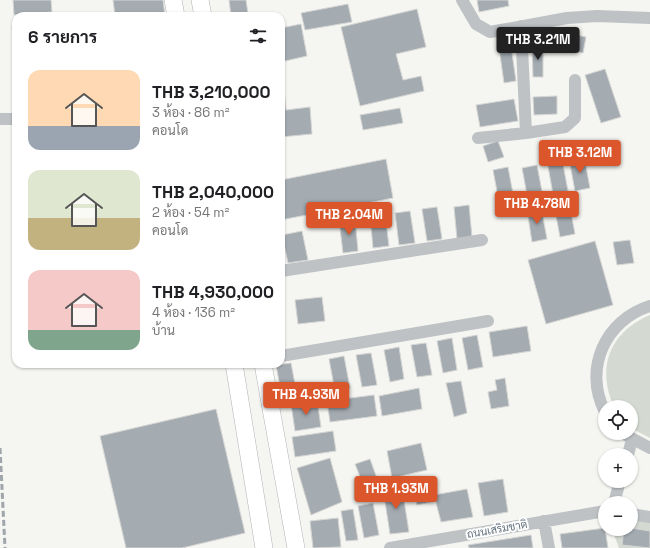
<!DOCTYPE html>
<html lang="th">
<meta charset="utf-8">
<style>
body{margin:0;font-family:"Space Grotesk",Sarabun,sans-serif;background:#f2f2f2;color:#202124;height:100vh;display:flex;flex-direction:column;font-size:15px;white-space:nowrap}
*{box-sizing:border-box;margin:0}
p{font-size:13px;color:#757577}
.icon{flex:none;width:22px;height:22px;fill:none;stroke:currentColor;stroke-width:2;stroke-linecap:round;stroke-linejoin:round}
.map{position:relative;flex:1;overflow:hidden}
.side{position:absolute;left:12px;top:12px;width:273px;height:356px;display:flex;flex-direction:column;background:#fff;border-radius:12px;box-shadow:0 1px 3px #0004}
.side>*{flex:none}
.buttons{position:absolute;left:598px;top:400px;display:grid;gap:8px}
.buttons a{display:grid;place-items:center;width:40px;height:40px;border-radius:50%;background:#fff;box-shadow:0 1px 3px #0004;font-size:20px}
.price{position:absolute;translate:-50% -34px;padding:0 9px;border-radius:4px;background:#db572b;color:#fff;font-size:13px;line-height:26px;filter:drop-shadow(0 1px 2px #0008)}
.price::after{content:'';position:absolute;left:50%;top:24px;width:12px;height:9px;margin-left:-6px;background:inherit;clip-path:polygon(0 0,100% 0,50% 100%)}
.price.current{background:#222;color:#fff}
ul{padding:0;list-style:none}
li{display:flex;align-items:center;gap:12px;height:100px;padding:0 16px}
li span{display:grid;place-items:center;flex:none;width:112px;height:80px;border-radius:12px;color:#555}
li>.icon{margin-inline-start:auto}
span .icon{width:48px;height:48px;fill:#fffc;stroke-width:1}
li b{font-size:17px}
h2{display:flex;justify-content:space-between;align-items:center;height:48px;padding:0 16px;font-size:17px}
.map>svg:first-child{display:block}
.green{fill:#d4dad1}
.building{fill:#a4acb2;stroke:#d6d6d4}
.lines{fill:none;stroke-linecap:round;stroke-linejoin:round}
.secondary-casing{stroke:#b0b5ba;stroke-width:18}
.minor{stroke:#bec2c5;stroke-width:12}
.secondary{stroke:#fff;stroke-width:17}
.rail{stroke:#9fa5aa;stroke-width:3;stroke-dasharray:6 3;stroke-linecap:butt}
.labels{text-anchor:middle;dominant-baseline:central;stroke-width:4;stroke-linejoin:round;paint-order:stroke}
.street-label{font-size:11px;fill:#657481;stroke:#fff}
</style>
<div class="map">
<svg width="650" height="548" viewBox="0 0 650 548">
<rect width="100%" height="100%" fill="#f5f5f1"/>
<path class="green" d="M 650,315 L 650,438 L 631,428 L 631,407 L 614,407 C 596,367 610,332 650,315 Z
M 631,514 L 650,517 L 650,548 L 619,548 L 612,529 L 631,529 Z"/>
<path class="building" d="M 13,0 L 51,0 L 52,12 L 14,15 Z
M 113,0 L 163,0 L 165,16 L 115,16 Z
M 229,0 L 246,0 L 248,14 L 231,16 Z
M 477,0 L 508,0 L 509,6 L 479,12 Z
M 348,4 L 352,22 L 305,30 L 301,13 Z
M 417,9 L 426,47 L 396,54 L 403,80 L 421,76 L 424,91 L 360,106 L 341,27 Z
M 301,24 L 307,56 L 281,62 L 281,28 Z
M 12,26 L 16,26 L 16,54 Z
M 576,35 L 586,37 L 583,53 L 564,49 L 567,39 L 575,40 Z
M 511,46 L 516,81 L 504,83 L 499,48 Z
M 532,46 L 543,46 L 543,77 L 533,77 Z
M 605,69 L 621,117 L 601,123 L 585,75 Z
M 284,90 L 286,110 L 310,107 L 312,134 L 281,137 L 281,91 Z
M 557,96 L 557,114 L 534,115 L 533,97 Z
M 514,99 L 518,121 L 480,127 L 476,105 Z
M 400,108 L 403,123 L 363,130 L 360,115 Z
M 498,141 L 504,157 L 488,162 L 483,146 Z
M 584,156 L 590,188 L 575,191 L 569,159 Z
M 386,159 L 393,198 L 281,220 L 281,180 Z
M 562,159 L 568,191 L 553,194 L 547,161 Z
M 537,165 L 543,197 L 528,200 L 522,168 Z
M 508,167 L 514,199 L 499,202 L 493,170 Z
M 569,202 L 575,234 L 560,237 L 554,205 Z
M 469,205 L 472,237 L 457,239 L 454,207 Z
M 437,207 L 442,239 L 427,241 L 422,209 Z
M 541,207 L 547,239 L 532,242 L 527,210 Z
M 410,211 L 415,243 L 399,245 L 395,213 Z
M 385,214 L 389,246 L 373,248 L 370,216 Z
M 355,219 L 358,251 L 343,253 L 339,220 Z
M 302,231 L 308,260 L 288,263 L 282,235 Z
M 630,240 L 634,263 L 617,265 L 613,242 Z
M 595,241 L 613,305 L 546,324 L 528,260 Z
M 322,297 L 325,321 L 298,324 L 295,300 Z
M 527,326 L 531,351 L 493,357 L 489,332 Z
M 477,335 L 483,367 L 468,370 L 462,338 Z
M 452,338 L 457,370 L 443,373 L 437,341 Z
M 426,343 L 432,375 L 417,377 L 411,345 Z
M 399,347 L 404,379 L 390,382 L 384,350 Z
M 371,353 L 377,385 L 362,387 L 356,355 Z
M 344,356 L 350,388 L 335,391 L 329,359 Z
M 291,363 L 297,395 L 282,397 L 276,365 Z
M 505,378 L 509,406 L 491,409 L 488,392 L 497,390 L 495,380 Z
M 461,381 L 467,413 L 454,417 L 446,383 Z
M 419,388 L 422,409 L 382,416 L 379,396 Z
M 374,395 L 377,416 L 330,422 L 327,401 Z
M 317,400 L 321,427 L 295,431 L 291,404 Z
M 216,409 L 245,533 L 182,548 L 126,548 L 100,436 Z
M 333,431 L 336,451 L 295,457 L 292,437 Z
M 421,443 L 427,470 L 392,478 L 387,451 Z
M 330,458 L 342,502 L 311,515 L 297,468 Z
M 370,459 L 379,484 L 365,489 L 355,464 Z
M 503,479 L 508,512 L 484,516 L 478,483 Z
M 427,484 L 431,502 L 417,505 L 413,487 Z
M 402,487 L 409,532 L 390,534 L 383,489 Z
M 467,489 L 473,517 L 441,522 L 434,495 Z
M 373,503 L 379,535 L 364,538 L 358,506 Z
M 353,509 L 358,540 L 346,541 L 341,511 Z
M 338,518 L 341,547 L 313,548 L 310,521 Z
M 605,528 L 608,548 L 562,548 L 560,534 Z
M 631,528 L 650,531 L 650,548 L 622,545 L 624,529 Z
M 531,535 L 533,548 L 469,548 L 468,545 Z"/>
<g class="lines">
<g class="secondary-casing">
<path id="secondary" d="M 173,0 L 176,16
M 200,0 L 203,16
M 234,364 L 264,548
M 263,364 L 296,548"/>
</g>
<path class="minor" d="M 462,0 L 476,24 L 490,32 L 567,18 L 597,16 L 650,18
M 0,119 L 16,119
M 526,133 L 565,127 L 575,118 L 575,80
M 478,138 L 526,133 L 521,26
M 281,271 L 482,240
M 281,356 L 488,321
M 605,412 C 583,369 605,320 650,306
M 622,433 L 650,448
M 628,455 L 632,439
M 614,503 L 620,481
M 631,514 L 650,517
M 544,521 L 549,548
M 390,548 L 605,511"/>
<use href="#secondary" class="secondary"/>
<path class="rail" d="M 0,448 L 5,548"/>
</g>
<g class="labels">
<g class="street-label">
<text transform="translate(497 529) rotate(-10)">ถนนเสริมชาติ</text>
</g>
</g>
</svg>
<div class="buttons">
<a><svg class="icon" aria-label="locate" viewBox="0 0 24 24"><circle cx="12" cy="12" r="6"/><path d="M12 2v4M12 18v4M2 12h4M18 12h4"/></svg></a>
<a>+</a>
<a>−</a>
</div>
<b class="price current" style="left:538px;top:61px">THB 3.21M</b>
<b class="price" style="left:580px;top:174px">THB 3.12M</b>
<b class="price" style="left:537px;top:225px">THB 4.78M</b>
<b class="price" style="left:349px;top:236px">THB 2.04M</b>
<b class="price" style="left:306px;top:416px">THB 4.93M</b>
<b class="price" style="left:396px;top:510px">THB 1.93M</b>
<section class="side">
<h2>6 รายการ<svg class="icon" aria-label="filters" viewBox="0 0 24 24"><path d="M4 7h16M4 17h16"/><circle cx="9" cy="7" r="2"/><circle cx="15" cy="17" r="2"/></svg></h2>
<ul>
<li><span style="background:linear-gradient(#ffd9b3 70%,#9aa5b1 0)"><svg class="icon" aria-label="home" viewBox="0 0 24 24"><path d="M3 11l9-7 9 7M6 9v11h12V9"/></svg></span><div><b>THB 3,210,000</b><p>3 ห้อง · 86 m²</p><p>คอนโด</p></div></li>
<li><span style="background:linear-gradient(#dfe7d0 60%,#c2b280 0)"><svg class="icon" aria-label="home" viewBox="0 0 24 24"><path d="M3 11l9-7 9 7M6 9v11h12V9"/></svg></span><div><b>THB 2,040,000</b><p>2 ห้อง · 54 m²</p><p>คอนโด</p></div></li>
<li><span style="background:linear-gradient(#f6c9c9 75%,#7fa58c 0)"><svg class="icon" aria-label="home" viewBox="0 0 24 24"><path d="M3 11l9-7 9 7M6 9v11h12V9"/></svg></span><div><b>THB 4,930,000</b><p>4 ห้อง · 136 m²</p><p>บ้าน</p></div></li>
</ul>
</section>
</div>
